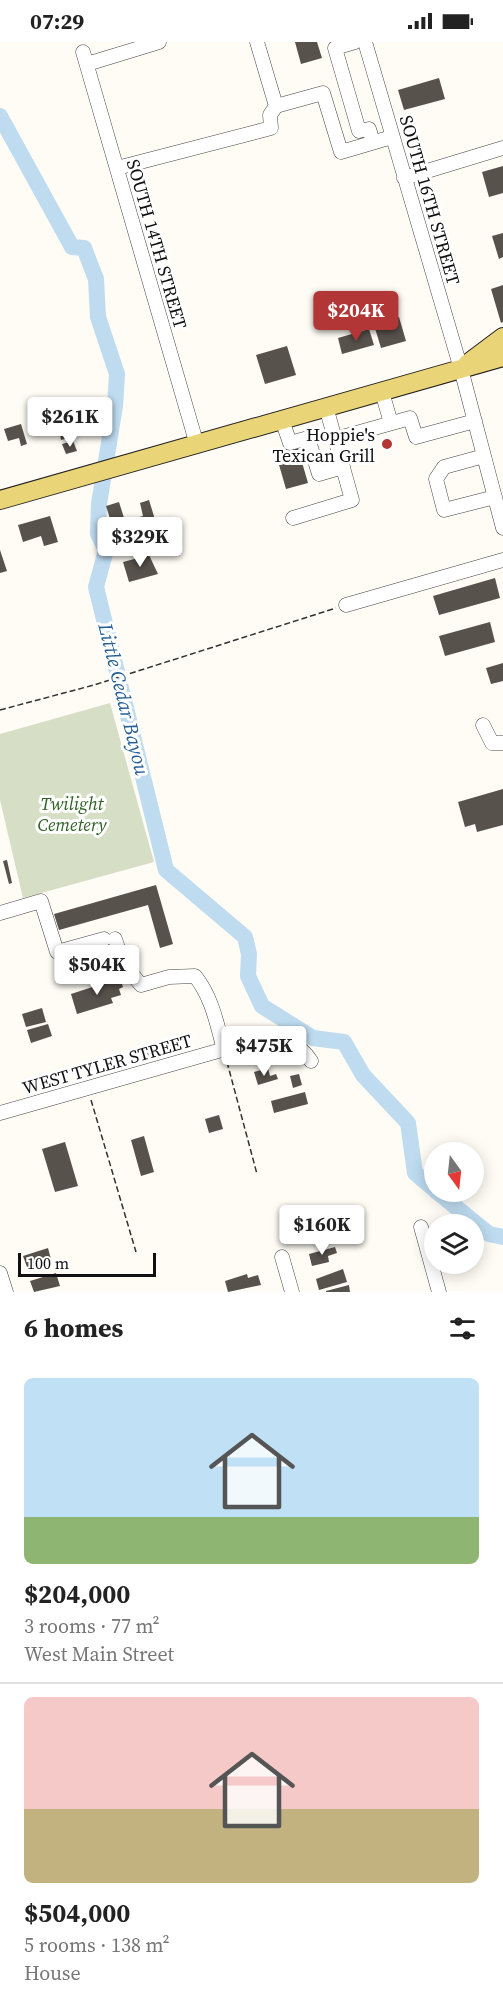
<!DOCTYPE html>
<meta charset="utf-8">
<style>
body{margin:0;font-family:"Source Serif 4",serif;background:#f6f6f6;color:#222;height:100vh;display:flex;flex-direction:column;font-size:22px;white-space:nowrap}
*{box-sizing:border-box;margin:0}
p{font-size:20px;color:#767676}
.icon{flex:none;width:33px;height:33px;fill:none;stroke:currentColor;stroke-width:2;stroke-linecap:round;stroke-linejoin:round}
.map{position:relative;height:1250px;overflow:hidden}
.side{display:flex;flex-direction:column;background:#fff;flex:1}
.side>*{flex:none}
.needle{width:39px;rotate:165deg}
.tools{position:absolute;left:424px;top:1100px;display:grid;gap:12px}
.tools a{display:grid;place-items:center;width:60px;height:60px;border-radius:50%;background:#fff;box-shadow:0 3px 15px #0003;font-size:30px}
.scale{position:absolute;left:18px;bottom:15px;width:138px;box-sizing:border-box;padding-left:6px;border:3px solid #101010;border-top:0;font-size:16px;line-height:21px;white-space:nowrap;color:#101010;-webkit-text-stroke:4px #fff;paint-order:stroke}
.price{position:absolute;translate:-50% -51px;padding:0 14px;border-radius:6px;background:#fff;color:#222;font-size:20px;line-height:39px;filter:drop-shadow(0 2px 3px #0008)}
.price::after{content:'';position:absolute;left:50%;top:36px;width:18px;height:14px;margin-left:-9px;background:inherit;clip-path:polygon(0 0,100% 0,50% 100%)}
.price.on{background:#b23636;color:#fff}
ul{padding:0;list-style:none}
li{display:grid;align-content:center;gap:12px;height:318px;padding:0 24px}
li+li{border-top:2px solid #e0e0e0}
li span{display:grid;place-items:center;height:186px;border-radius:9px;color:#555}
li>.icon{margin-inline-start:auto}
span .icon{width:108px;height:108px;fill:#fffc;stroke-width:1}
li b{font-size:26px}
h2{display:flex;justify-content:space-between;align-items:center;height:72px;padding:0 24px;font-size:26px}
.status{display:flex;justify-content:space-between;align-items:center;height:42px;padding:0 30px;background:#fff;direction:ltr}
.status svg{height:16px;fill:currentColor}
.map>svg:first-child{display:block}
.cemetery{fill:#d6dfc6}
.lines{fill:none;stroke-linecap:round;stroke-linejoin:round}
.river{stroke:#bedbf0;stroke-width:16}
.building{fill:#58524d}
.minor-casing{stroke:#434343;stroke-width:15}
.major-casing{stroke:#212121;stroke-width:20}
.path{stroke:#323232;stroke-width:1.5;stroke-dasharray:6 3;stroke-linecap:butt}
.minor{stroke:#fff;stroke-width:14}
.major{stroke:#ead478;stroke-width:18}
.poi-dot{fill:#b23636;stroke:#fff;stroke-width:2}
.labels{text-anchor:middle;dominant-baseline:central;stroke-width:6;stroke-linejoin:round;paint-order:stroke}
.street-label{font-size:18px;fill:#101010;stroke:#fff}
.poi-label{font-size:18px;fill:#101010;stroke:#fff;text-anchor:end}
.park-label{font-size:18px;font-style:italic;fill:#306226;stroke:#fff}
.water-label{font-size:20px;font-style:italic;fill:#255f96;stroke:#fff}
</style>
<div class="status"><b>07:29</b><svg viewBox="0 0 49 12"><path d="M0 12V9h3v3zM5 12V6h3v6zM10 12V3h3v9zM15 12V0h3v12zM26 1h20v11H26zM47 4h2v5h-2z"/></svg></div>
<div class="map">
<svg width="503" height="1250" viewBox="0 0 503 1250">
<rect width="100%" height="100%" fill="#fefcf4"/>
<path class="cemetery" d="M 110,661 L 154,820 L 23,856 L 0,758 L 0,692 Z"/>
<g class="lines">
<path class="river" d="M 0,74 L 72,205 L 84,206 L 96,237 L 98,275 L 117,332 L 115,364 L 99,462 L 98,492 L 106,508 L 96,545 L 166,828 L 245,895 L 249,912 L 248,934 L 262,964 L 313,996 L 344,1000 L 363,1033 L 408,1081 L 415,1131 L 435,1148
M 436,1149 L 489,1192 L 503,1195"/>
</g>
<path class="building" d="M 295,0 L 317,0 L 322,16 L 301,22 Z
M 439,36 L 445,57 L 404,68 L 398,48 Z
M 503,124 L 503,151 L 489,155 L 482,130 Z
M 503,191 L 503,215 L 499,217 L 492,194 Z
M 503,243 L 503,280 L 501,281 L 491,247 Z
M 399,275 L 406,299 L 381,306 L 374,283 Z
M 369,287 L 374,303 L 342,312 L 338,296 Z
M 287,304 L 296,333 L 265,342 L 256,313 Z
M 67,374 L 72,395 L 61,398 L 60,392 L 57,393 L 53,377 Z
M 21,382 L 27,402 L 21,404 L 19,396 L 8,399 L 4,387 Z
M 73,399 L 77,409 L 66,412 L 62,402 Z
M 297,403 L 308,441 L 286,447 L 275,409 Z
M 149,458 L 157,484 L 116,496 L 106,464 L 119,460 L 125,479 L 143,474 L 140,461 Z
M 50,474 L 58,500 L 44,504 L 41,494 L 23,500 L 18,483 Z
M 0,508 L 7,529 L 0,531 Z
M 149,513 L 158,532 L 129,540 L 123,520 Z
M 495,536 L 500,556 L 439,573 L 433,554 Z
M 490,580 L 495,600 L 445,614 L 439,594 Z
M 503,621 L 503,639 L 491,642 L 486,626 Z
M 503,747 L 503,783 L 477,790 L 475,782 L 465,785 L 458,760 Z
M 7,818 L 12,841 L 9,842 L 3,819 Z
M 156,843 L 173,902 L 160,906 L 148,863 L 59,888 L 54,872 Z
M 98,915 L 106,915 L 109,925 L 88,931 L 85,919 Z
M 81,921 L 85,932 L 61,939 L 58,927 Z
M 120,936 L 123,945 L 119,947 L 121,953 L 111,956 L 113,961 L 77,972 L 71,952 Z
M 42,966 L 46,980 L 26,985 L 22,972 Z
M 48,982 L 52,994 L 31,1001 L 27,988 Z
M 142,1008 L 148,1008 L 149,1017 L 143,1018 Z
M 268,1026 L 270,1034 L 276,1032 L 278,1037 L 258,1043 L 254,1030 Z
M 299,1032 L 302,1043 L 293,1046 L 290,1034 Z
M 305,1050 L 308,1062 L 274,1071 L 271,1059 Z
M 219,1073 L 223,1087 L 209,1091 L 205,1077 Z
M 144,1094 L 154,1130 L 141,1134 L 131,1098 Z
M 65,1100 L 78,1144 L 55,1150 L 42,1107 Z
M 335,1205 L 337,1211 L 328,1214 L 329,1220 L 312,1224 L 309,1212 Z
M 48,1206 L 52,1221 L 28,1228 L 23,1214 Z
M 343,1227 L 347,1240 L 319,1248 L 316,1237 Z
M 56,1231 L 60,1244 L 34,1250 L 30,1239 Z
M 247,1232 L 248,1236 L 258,1233 L 261,1243 L 228,1250 L 225,1239 Z
M 349,1243 L 350,1250 L 326,1250 L 326,1249 Z"/>
<g class="lines">
<g class="minor-casing">
<path id="minor" d="M 257,0 L 276,64 L 323,51 L 341,110 L 392,95
M 355,0 L 335,6 L 359,89 L 369,87 L 373,100
M 365,0 L 461,327 L 503,486
M 83,10 L 197,403
M 87,22 L 159,0
M 117,126 L 271,86 L 270,73 L 276,64
M 404,136 L 503,106
M 382,350 L 391,381
M 326,365 L 335,397
M 282,378 L 290,401 L 308,396 L 319,432 L 343,425
M 484,414 L 444,425 L 436,437 L 444,468 L 495,455
M 293,476 L 352,458 L 335,397 L 410,376 L 416,395 L 475,379
M 346,563 L 503,518
M 483,683 L 492,701 L 503,701
M 0,871 L 41,859 L 57,910 L 104,897
M 115,897 L 123,921 L 141,943 L 169,935 L 195,934 C 212,955 217,982 224,1008
M 0,1071 L 260,997 C 280,994 300,1001 311,1019
M 421,1185 L 439,1250
M 282,1215 L 292,1250
M 0,1231 L 6,1250"/>
</g>
<g class="major-casing">
<path id="major" d="M 467,322 L 503,295
M 0,458 L 503,315"/>
</g>
<path class="path" d="M 0,668 L 94,643 L 336,566
M 227,1020 L 257,1132
M 91,1058 L 136,1210"/>
<use href="#minor" class="minor"/>
<use href="#major" class="major"/>
</g>
<circle class="poi-dot" cx="387" cy="402" r="6"/>
<g class="labels">
<g class="street-label">
<text transform="translate(430 158) rotate(74)">SOUTH 16TH STREET</text>
<text transform="translate(157 202) rotate(74)">SOUTH 14TH STREET</text>
<text transform="translate(107 1022) rotate(-16)">WEST TYLER STREET</text>
</g>
<g class="poi-label">
<text x="375" y="392">Hoppie's<tspan x="375" dy="21">Texican Grill</tspan></text>
</g>
<g class="park-label">
<text x="72" y="761">Twilight<tspan x="72" dy="21">Cemetery</tspan></text>
</g>
<g class="water-label">
<text transform="translate(124 657) rotate(76)">Little Cedar Bayou</text>
</g>
</g>
</svg>
<div class="tools">
<a><svg class="needle" viewBox="-14 -14 28 28"><path d="M0-13l5 13h-10z" fill="#e53935"/><path d="M0 13l5-13h-10z" fill="#767676"/></svg></a>
<a><svg class="icon" aria-label="layers" viewBox="0 0 24 24"><path d="M12 4l9 5-9 5-9-5zM3 14l9 5 9-5"/></svg></a>
</div>
<div class="scale">100 m</div>
<b class="price on" style="left:356px;top:300px">$204K</b>
<b class="price" style="left:70px;top:406px">$261K</b>
<b class="price" style="left:140px;top:526px">$329K</b>
<b class="price" style="left:97px;top:954px">$504K</b>
<b class="price" style="left:264px;top:1035px">$475K</b>
<b class="price" style="left:322px;top:1214px">$160K</b>
</div>
<section class="side">
<h2>6 homes<svg class="icon" aria-label="filters" viewBox="0 0 24 24"><path d="M4 7h16M4 17h16"/><circle cx="9" cy="7" r="2"/><circle cx="15" cy="17" r="2"/></svg></h2>
<ul>
<li><span style="background:linear-gradient(#bfe0f5 75%,#8fb573 0)"><svg class="icon" aria-label="home" viewBox="0 0 24 24"><path d="M3 11l9-7 9 7M6 9v11h12V9"/></svg></span><div><b>$204,000</b><p>3 rooms · 77 m²</p><p>West Main Street</p></div></li>
<li><span style="background:linear-gradient(#f6c9c9 60%,#c2b280 0)"><svg class="icon" aria-label="home" viewBox="0 0 24 24"><path d="M3 11l9-7 9 7M6 9v11h12V9"/></svg></span><div><b>$504,000</b><p>5 rooms · 138 m²</p><p>House</p></div></li>
</ul>
</section>
